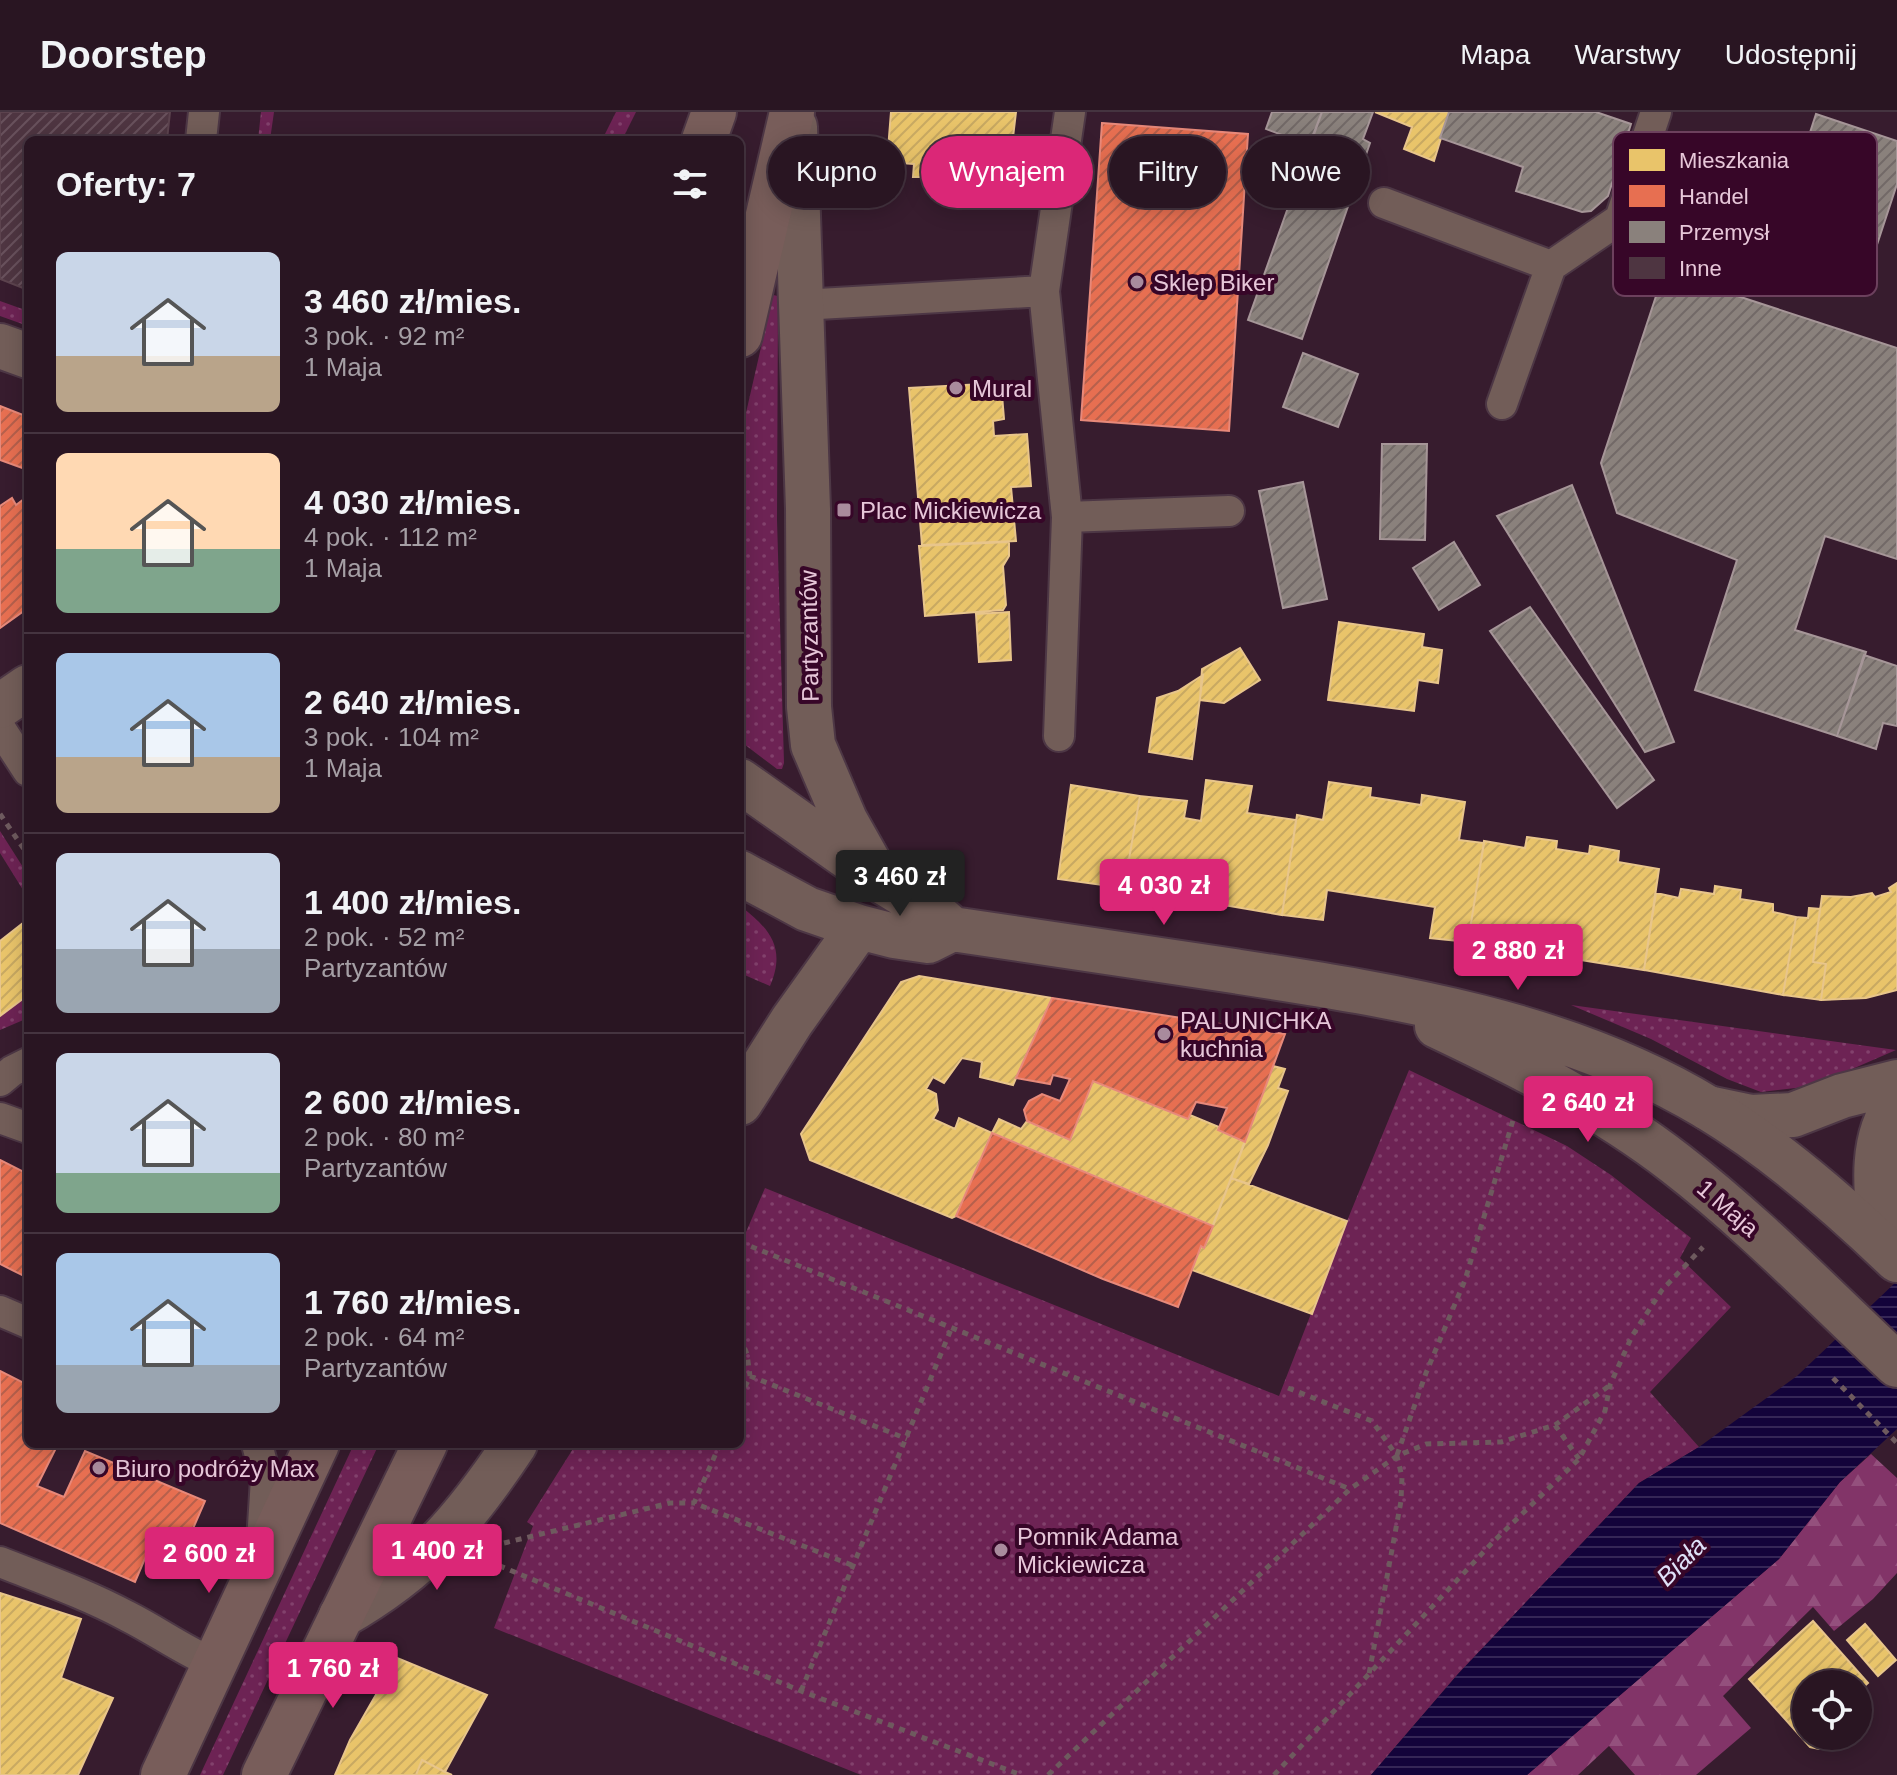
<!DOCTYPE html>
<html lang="pl">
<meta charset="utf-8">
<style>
body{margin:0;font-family:Helvetica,sans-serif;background:#35222f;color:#f1f3f6;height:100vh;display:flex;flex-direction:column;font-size:30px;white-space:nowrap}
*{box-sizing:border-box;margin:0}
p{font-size:26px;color:#a59fa5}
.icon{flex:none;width:44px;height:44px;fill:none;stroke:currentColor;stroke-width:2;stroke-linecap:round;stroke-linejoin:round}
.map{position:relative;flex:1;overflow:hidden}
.panel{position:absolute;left:24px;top:24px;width:720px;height:1312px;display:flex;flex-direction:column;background:#291522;border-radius:12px;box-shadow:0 4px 20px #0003,0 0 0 2px #453440}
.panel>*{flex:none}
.hud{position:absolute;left:768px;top:24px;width:760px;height:72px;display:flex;gap:16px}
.controls{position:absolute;left:1792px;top:1558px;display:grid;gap:16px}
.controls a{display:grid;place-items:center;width:80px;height:80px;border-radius:50%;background:#291522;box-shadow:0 4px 20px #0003,0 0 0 2px #453440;font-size:40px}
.price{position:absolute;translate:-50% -68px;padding:0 18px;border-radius:8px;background:#db2777;color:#fff;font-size:26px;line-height:52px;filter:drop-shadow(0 2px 4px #0008)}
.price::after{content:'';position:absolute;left:50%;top:48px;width:24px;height:18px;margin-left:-12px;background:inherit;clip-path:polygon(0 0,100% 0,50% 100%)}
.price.current{background:#222;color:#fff}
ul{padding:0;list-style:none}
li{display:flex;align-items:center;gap:24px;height:200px;padding:0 32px}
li+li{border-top:2px solid #453440}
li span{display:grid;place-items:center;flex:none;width:224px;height:160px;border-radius:12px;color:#555}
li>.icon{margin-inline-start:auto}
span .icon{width:96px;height:96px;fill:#fffc;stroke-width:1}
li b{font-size:34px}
h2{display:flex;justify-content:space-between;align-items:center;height:96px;padding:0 32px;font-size:34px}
.pill{padding:0 28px;border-radius:36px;background:#291522;box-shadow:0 4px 20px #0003,0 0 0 2px #453440;font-size:28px;line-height:72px}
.pill.current{background:#db2777;color:#fff}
header{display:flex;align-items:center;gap:48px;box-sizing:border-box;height:112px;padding:0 40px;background:#291522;border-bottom:2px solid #453440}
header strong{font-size:38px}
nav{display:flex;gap:44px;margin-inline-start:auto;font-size:28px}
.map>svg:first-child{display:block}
.grass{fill:url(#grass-dots)}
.forest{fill:url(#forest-firs)}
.water{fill:url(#water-rules)}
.homes{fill:url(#homes-hatch);stroke:#e8c58b;stroke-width:2}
.shops{fill:url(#shops-hatch);stroke:#e7897a;stroke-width:2}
.industry{fill:url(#industry-hatch);stroke:#a69698;stroke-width:2}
.building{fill:url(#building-hatch);stroke:#5c434e;stroke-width:2}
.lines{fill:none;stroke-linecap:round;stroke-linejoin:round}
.service-casing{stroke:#4d3745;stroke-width:34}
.minor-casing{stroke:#4d3745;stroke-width:48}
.tertiary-casing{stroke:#4d3745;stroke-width:48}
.secondary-casing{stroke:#4d3745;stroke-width:48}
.path{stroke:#6e5a5e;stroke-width:5;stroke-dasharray:6 6;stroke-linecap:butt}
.service{stroke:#725d58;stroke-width:30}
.minor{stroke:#725d58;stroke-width:44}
.tertiary{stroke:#725d58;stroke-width:44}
.secondary{stroke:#785d5a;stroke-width:44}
.poi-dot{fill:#a98b9d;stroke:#370628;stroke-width:3}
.labels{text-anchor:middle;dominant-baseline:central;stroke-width:8;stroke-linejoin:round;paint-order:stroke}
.poi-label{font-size:24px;fill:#e7c7d9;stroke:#370628;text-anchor:start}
.street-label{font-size:24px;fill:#e7c7d9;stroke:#370628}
.water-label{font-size:26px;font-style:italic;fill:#dfe1f9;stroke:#370628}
.key{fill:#370628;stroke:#6c405d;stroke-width:2}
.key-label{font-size:22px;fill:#e7c7d9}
</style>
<header>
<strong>Doorstep</strong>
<nav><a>Mapa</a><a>Warstwy</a><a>Udostępnij</a></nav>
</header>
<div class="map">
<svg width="1897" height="1663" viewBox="0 0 1897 1663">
<defs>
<pattern id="grass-dots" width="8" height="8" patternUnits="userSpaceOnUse" patternTransform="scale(2)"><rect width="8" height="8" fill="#6d2354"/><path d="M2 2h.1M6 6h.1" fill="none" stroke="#82416c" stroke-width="1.8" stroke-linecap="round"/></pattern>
<pattern id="forest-firs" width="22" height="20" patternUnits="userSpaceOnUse" patternTransform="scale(2)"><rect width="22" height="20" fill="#823468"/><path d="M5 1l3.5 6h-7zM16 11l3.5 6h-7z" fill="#94507d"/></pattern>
<pattern id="water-rules" width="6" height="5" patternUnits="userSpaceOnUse" patternTransform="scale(2)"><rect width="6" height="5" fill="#13033a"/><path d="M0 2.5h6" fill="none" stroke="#352656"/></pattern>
<pattern id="homes-hatch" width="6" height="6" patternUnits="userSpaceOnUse" patternTransform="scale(2)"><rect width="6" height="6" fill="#e9c46a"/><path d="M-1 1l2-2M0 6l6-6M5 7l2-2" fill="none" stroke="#c8a962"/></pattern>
<pattern id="shops-hatch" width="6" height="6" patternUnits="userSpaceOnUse" patternTransform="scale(2)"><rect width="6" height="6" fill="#e76f51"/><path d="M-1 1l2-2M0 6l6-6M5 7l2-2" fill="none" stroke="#b6604c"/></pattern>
<pattern id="industry-hatch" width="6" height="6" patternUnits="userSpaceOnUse" patternTransform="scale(2)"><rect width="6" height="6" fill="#8a817c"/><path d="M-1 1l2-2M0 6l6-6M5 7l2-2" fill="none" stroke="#726967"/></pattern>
<pattern id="building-hatch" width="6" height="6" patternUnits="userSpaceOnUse" patternTransform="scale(2)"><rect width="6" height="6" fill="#4e3541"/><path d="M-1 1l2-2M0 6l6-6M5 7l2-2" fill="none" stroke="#68515c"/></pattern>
</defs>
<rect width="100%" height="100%" fill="#371c2e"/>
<path class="grass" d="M 261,0 L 274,0 L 270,28 L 258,28 Z
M 616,0 L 636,0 L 622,28 L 602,28 Z
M 773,183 L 778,184 L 777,408 L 784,651 L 782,657 L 777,657 L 740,629 L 740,327 Z
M 0,189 L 28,199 L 28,214 L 0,204 Z
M 0,719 L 28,763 L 28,786 L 0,741 Z
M 740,794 C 771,817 786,837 770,874 L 740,861 Z
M 28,883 L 28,906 L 0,918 L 0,904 Z
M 1571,893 L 1896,938 L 1813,974 L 1761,980 L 1727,967 L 1651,927 Z
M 1409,958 L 1567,1034 L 1611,1063 L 1691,1126 L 1680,1146 L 1731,1195 L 1650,1280 L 1699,1335 L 1639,1371 L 1458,1562 L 1371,1663 L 861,1663 L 494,1516 L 533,1414 L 527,1410 L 576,1332 L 740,1332 L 740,1134 L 765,1076 L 1279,1284 L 1347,1109 Z
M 354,1332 L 379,1332 L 223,1663 L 200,1663 Z"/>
<path class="forest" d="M 1871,1342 L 1897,1366 L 1897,1461 L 1873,1487 L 1834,1519 L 1813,1495 L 1723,1584 L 1751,1616 L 1696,1663 L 1635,1663 L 1609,1634 L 1578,1663 L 1527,1663 L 1779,1447 L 1840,1370 Z"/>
<path class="water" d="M 1897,1169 L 1897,1317 L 1840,1370 L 1779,1447 L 1527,1663 L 1371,1663 L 1458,1562 L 1639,1371 L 1699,1335 L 1797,1264 Z"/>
<path class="homes" d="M 891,0 L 1016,0 L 1009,59 L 933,54 L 932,65 L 913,65 L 914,52 L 887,50 Z
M 1375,0 L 1449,0 L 1434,49 L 1404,37 L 1412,15 Z
M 1001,271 L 1004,307 L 993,309 L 994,324 L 1027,322 L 1031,374 L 1011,375 L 1016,429 L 922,433 L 909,276 Z
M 1009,430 L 1009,444 L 1003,454 L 1006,493 L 1003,498 L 925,504 L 919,434 Z
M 1009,500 L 1011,548 L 979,550 L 976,502 Z
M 1339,510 L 1424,522 L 1422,535 L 1442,538 L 1438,571 L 1418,568 L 1414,599 L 1328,588 Z
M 1240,536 L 1260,568 L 1224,591 L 1200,588 L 1202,557 Z
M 1203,563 L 1192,647 L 1149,640 L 1157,586 L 1178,579 Z
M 1206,668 L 1252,674 L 1247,701 L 1296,708 L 1282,803 L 1124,776 L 1140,684 L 1187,689 L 1184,706 L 1201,709 Z
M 1329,670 L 1371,676 L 1370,685 L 1421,693 L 1422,683 L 1465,690 L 1459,728 L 1484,731 L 1468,830 L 1430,826 L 1435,795 L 1327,778 L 1323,808 L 1282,803 L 1297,703 L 1323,708 Z
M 1071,673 L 1140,684 L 1124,776 L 1058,767 Z
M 1527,725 L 1557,729 L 1556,737 L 1589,742 L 1590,734 L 1619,739 L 1618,750 L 1659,757 L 1644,858 L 1468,830 L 1484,729 L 1525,736 Z
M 1897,771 L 1897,878 L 1866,886 L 1821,888 L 1826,852 L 1813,850 L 1822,784 L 1851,785 L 1872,781 L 1875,785 L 1891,780 L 1889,776 Z
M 1715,774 L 1741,778 L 1740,787 L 1773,792 L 1773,800 L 1796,805 L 1783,883 L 1644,858 L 1656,781 L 1679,786 L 1681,777 L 1714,782 Z
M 1809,796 L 1820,797 L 1813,850 L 1826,852 L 1821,888 L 1783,883 L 1796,805 L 1808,806 Z
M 28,807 L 28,883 L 0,904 L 0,829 Z
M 919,864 L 1052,886 L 1013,973 L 980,965 L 982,950 L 962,946 L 944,971 L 933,965 L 926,977 L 936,982 L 938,998 L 933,1007 L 955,1017 L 959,1006 L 992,1021 L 956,1104 L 952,1106 L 810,1048 L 801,1022 L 901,870 Z
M 1273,954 L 1285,957 L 1278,976 L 1288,979 L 1268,1033 L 1249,1072 L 1231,1066 Z
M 1093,969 L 1188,1007 L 1190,1003 L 1219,1015 L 1218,1018 L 1245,1030 L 1213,1114 L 992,1021 L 999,1007 L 1021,1017 L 1027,1009 L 1070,1028 Z
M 1231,1066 L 1347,1109 L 1312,1202 L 1192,1158 L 1201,1134 L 1204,1136 Z
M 0,1481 L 81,1507 L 61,1566 L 113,1586 L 78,1663 L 0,1663 Z
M 1813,1509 L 1868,1571 L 1858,1580 L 1858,1572 L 1806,1572 L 1806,1624 L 1833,1624 L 1819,1637 L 1810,1635 L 1749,1567 Z
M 1865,1512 L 1896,1548 L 1878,1564 L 1847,1528 Z
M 397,1546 L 487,1583 L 445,1660 L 422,1648 L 416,1663 L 335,1663 L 350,1628 Z
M 422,1648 L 445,1660 L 452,1663 L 416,1663 Z"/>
<path class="shops" d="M 1102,11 L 1248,22 L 1229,319 L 1081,308 Z
M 0,294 L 28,305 L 28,358 L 0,348 Z
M 28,384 L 28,496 L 0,516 L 0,394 L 12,386 L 16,393 Z
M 1052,886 L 1285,922 L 1245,1030 L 1218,1018 L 1227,996 L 1196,990 L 1188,1007 L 1093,969 L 1070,1028 L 1027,1009 L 1024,998 L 1029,989 L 1042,982 L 1060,989 L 1070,967 L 1053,963 L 1050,972 L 1016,966 Z
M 992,1021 L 1213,1114 L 1204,1136 L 1201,1134 L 1178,1195 L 1103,1167 L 956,1104 Z
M 0,1048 L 28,1062 L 28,1166 L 0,1152 Z
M 0,1259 L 28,1273 L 28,1332 L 58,1332 L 37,1374 L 64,1385 L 85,1339 L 205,1389 L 185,1435 L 155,1423 L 135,1470 L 0,1411 Z"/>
<path class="industry" d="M 1272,0 L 1322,0 L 1309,33 L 1266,17 Z
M 1322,0 L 1373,0 L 1363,27 L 1370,31 L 1302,227 L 1248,208 Z
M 1449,0 L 1596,0 L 1631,12 L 1608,84 L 1591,99 L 1582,100 L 1516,79 L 1523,55 L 1440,26 Z
M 1816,2 L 1897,29 L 1897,72 L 1864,172 L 1771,141 Z
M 1664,160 L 1897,236 L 1897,447 L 1825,424 L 1795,518 L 1866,540 L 1837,624 L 1695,578 L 1737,448 L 1617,401 L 1601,351 Z
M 1303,241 L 1358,262 L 1338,315 L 1283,295 Z
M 1382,332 L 1427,332 L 1425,428 L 1380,427 Z
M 1303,370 L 1327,487 L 1283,496 L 1259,379 Z
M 1572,373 L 1674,630 L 1645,640 L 1497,404 Z
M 1454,430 L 1480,473 L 1439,498 L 1413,456 Z
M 1530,495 L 1654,668 L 1617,696 L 1490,519 Z
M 1864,543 L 1897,554 L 1897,614 L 1883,611 L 1876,637 L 1837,624 Z"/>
<path class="building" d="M 0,0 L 170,0 L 167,28 L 28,28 L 28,178 L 0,167 Z"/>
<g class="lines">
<g class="service-casing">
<path id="service" d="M 201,28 L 204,0
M 1384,91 L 1551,154 L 1620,107 L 1656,0
M 1044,179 L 1070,0
M 801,193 L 1044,179 L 1067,405 L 1059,624
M 1502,292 L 1551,154
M 1067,405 L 1229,399
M 0,616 L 28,659
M 0,969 L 12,959 L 28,951
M 0,1006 L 28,1016
M 0,1199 L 28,1211
M 257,1332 L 266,1367 L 262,1429
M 0,1450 C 43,1467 86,1482 127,1504 C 157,1519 184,1539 215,1552"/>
</g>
<g class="minor-casing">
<path id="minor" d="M 0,594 L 28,575
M 1708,996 L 1751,1005 L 1793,1003 L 1842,984 L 1897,970
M 1881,1132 C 1877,1087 1867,1030 1897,991"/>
</g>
<g class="tertiary-casing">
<path id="tertiary" d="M 795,15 L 808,397 L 809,595 L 813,633 L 845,708 L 872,756
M 0,234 L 28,244
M 740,669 L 880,768 L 934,801 L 952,817 C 1046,831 1140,845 1234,859 C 1395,884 1566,910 1708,996 C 1777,1038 1839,1092 1897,1148
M 740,761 L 807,797 L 859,815 L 894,824 L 928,829 L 952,817
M 1437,914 C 1519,953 1603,995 1675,1051 C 1754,1112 1824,1185 1897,1253
M 740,991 L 792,909 L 859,815
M 341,1504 C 423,1457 463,1410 515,1332"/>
</g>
<g class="secondary-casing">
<path id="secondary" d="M 704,28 L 714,0
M 740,223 L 792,0
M 163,1663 L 317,1332
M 264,1663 L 425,1332"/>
</g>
<path class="path" d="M 0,702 L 28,743
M 740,1130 L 1350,1377
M 740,1225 L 747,1242 L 750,1264
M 1833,1266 L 1897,1331
M 1288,1276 L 1372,1309 L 1397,1344 L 1402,1365 L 1401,1389 L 1369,1562
M 740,1286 L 750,1264 L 907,1327
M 1555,1313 L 1579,1347
M 720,1332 L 694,1391 L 854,1454
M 1397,1343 L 1426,1261 L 1465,1168 L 1514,1005
M 504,1431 L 670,1391 L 694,1391
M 488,1449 L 801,1579 L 1021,1663
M 801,1579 L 952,1215
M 1048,1663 L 1350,1377 L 1397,1344 L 1426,1332 L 1501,1330 L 1555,1313 L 1609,1274
M 1274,1663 L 1492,1431 L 1579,1347 L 1605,1299 L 1610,1273 L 1632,1224 L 1662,1178 L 1703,1135"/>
<use href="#service" class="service"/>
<use href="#minor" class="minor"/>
<use href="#tertiary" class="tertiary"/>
<use href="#secondary" class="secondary"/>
</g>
<g class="poi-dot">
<circle cx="1137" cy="170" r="8"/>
<circle cx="956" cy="276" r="8"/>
<rect x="836" y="390" width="16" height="16" rx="4"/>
<circle cx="1164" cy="922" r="8"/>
<circle cx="99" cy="1356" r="8"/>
<circle cx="1001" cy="1438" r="8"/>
</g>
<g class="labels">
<g class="poi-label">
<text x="1153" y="170">Sklep Biker</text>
<text x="972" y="276">Mural</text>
<text x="860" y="398">Plac Mickiewicza</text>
<text x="1180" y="908">PALUNICHKA<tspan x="1180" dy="28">kuchnia</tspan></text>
<text x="115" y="1356">Biuro podróży Max</text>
<text x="1017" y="1424">Pomnik Adama<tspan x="1017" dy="28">Mickiewicza</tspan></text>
</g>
<g class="street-label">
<text transform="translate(809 524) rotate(-91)">Partyzantów</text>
<text transform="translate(1728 1096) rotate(41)">1 Maja</text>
</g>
<g class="water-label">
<text transform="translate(1681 1449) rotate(-45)">Biała</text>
</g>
</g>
<rect x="1613" y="20" width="264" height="164" rx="12" class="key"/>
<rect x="1629" y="37" width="36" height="22" fill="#e9c46a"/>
<rect x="1629" y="73" width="36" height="22" fill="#e76f51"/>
<rect x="1629" y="109" width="36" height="22" fill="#8a817c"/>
<rect x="1629" y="145" width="36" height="22" fill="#4e3541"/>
<g class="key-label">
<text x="1679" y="56">Mieszkania</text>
<text x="1679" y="92">Handel</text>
<text x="1679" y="128">Przemysł</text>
<text x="1679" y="164">Inne</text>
</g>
</svg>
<div class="controls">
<a><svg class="icon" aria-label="locate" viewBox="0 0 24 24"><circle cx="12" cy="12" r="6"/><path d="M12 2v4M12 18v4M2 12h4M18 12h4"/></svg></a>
</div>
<b class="price current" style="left:900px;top:806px">3 460 zł</b>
<b class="price" style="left:1164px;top:815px">4 030 zł</b>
<b class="price" style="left:1518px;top:880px">2 880 zł</b>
<b class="price" style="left:1588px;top:1032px">2 640 zł</b>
<b class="price" style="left:437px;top:1480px">1 400 zł</b>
<b class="price" style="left:209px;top:1483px">2 600 zł</b>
<b class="price" style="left:333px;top:1598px">1 760 zł</b>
<div class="hud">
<a class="pill">Kupno</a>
<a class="pill current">Wynajem</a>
<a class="pill">Filtry</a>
<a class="pill">Nowe</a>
</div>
<section class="panel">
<h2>Oferty: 7<svg class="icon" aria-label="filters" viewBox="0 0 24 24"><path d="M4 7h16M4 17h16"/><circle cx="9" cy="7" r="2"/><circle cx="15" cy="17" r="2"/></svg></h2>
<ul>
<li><span style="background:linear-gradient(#c9d6e8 65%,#b9a48a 0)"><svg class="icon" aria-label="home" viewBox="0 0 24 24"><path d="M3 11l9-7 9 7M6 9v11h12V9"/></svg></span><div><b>3 460 zł/mies.</b><p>3 pok. · 92 m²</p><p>1 Maja</p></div></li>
<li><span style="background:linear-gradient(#ffd9b3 60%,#7fa58c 0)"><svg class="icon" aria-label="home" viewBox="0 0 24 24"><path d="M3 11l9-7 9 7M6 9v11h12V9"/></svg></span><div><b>4 030 zł/mies.</b><p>4 pok. · 112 m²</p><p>1 Maja</p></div></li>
<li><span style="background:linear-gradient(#a9c7e8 65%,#b9a48a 0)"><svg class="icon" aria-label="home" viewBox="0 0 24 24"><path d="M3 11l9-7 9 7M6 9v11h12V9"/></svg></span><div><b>2 640 zł/mies.</b><p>3 pok. · 104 m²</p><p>1 Maja</p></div></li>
<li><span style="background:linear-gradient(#c9d6e8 60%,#9aa5b1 0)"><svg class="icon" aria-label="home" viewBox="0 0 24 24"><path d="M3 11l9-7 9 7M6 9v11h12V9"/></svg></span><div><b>1 400 zł/mies.</b><p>2 pok. · 52 m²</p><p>Partyzantów</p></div></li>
<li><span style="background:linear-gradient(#c9d6e8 75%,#7fa58c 0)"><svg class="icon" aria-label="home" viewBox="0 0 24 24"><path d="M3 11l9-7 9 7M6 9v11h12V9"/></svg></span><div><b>2 600 zł/mies.</b><p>2 pok. · 80 m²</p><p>Partyzantów</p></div></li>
<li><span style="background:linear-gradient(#a9c7e8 70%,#9aa5b1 0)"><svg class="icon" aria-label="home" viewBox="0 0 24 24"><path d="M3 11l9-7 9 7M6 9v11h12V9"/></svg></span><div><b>1 760 zł/mies.</b><p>2 pok. · 64 m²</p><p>Partyzantów</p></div></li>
</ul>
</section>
</div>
